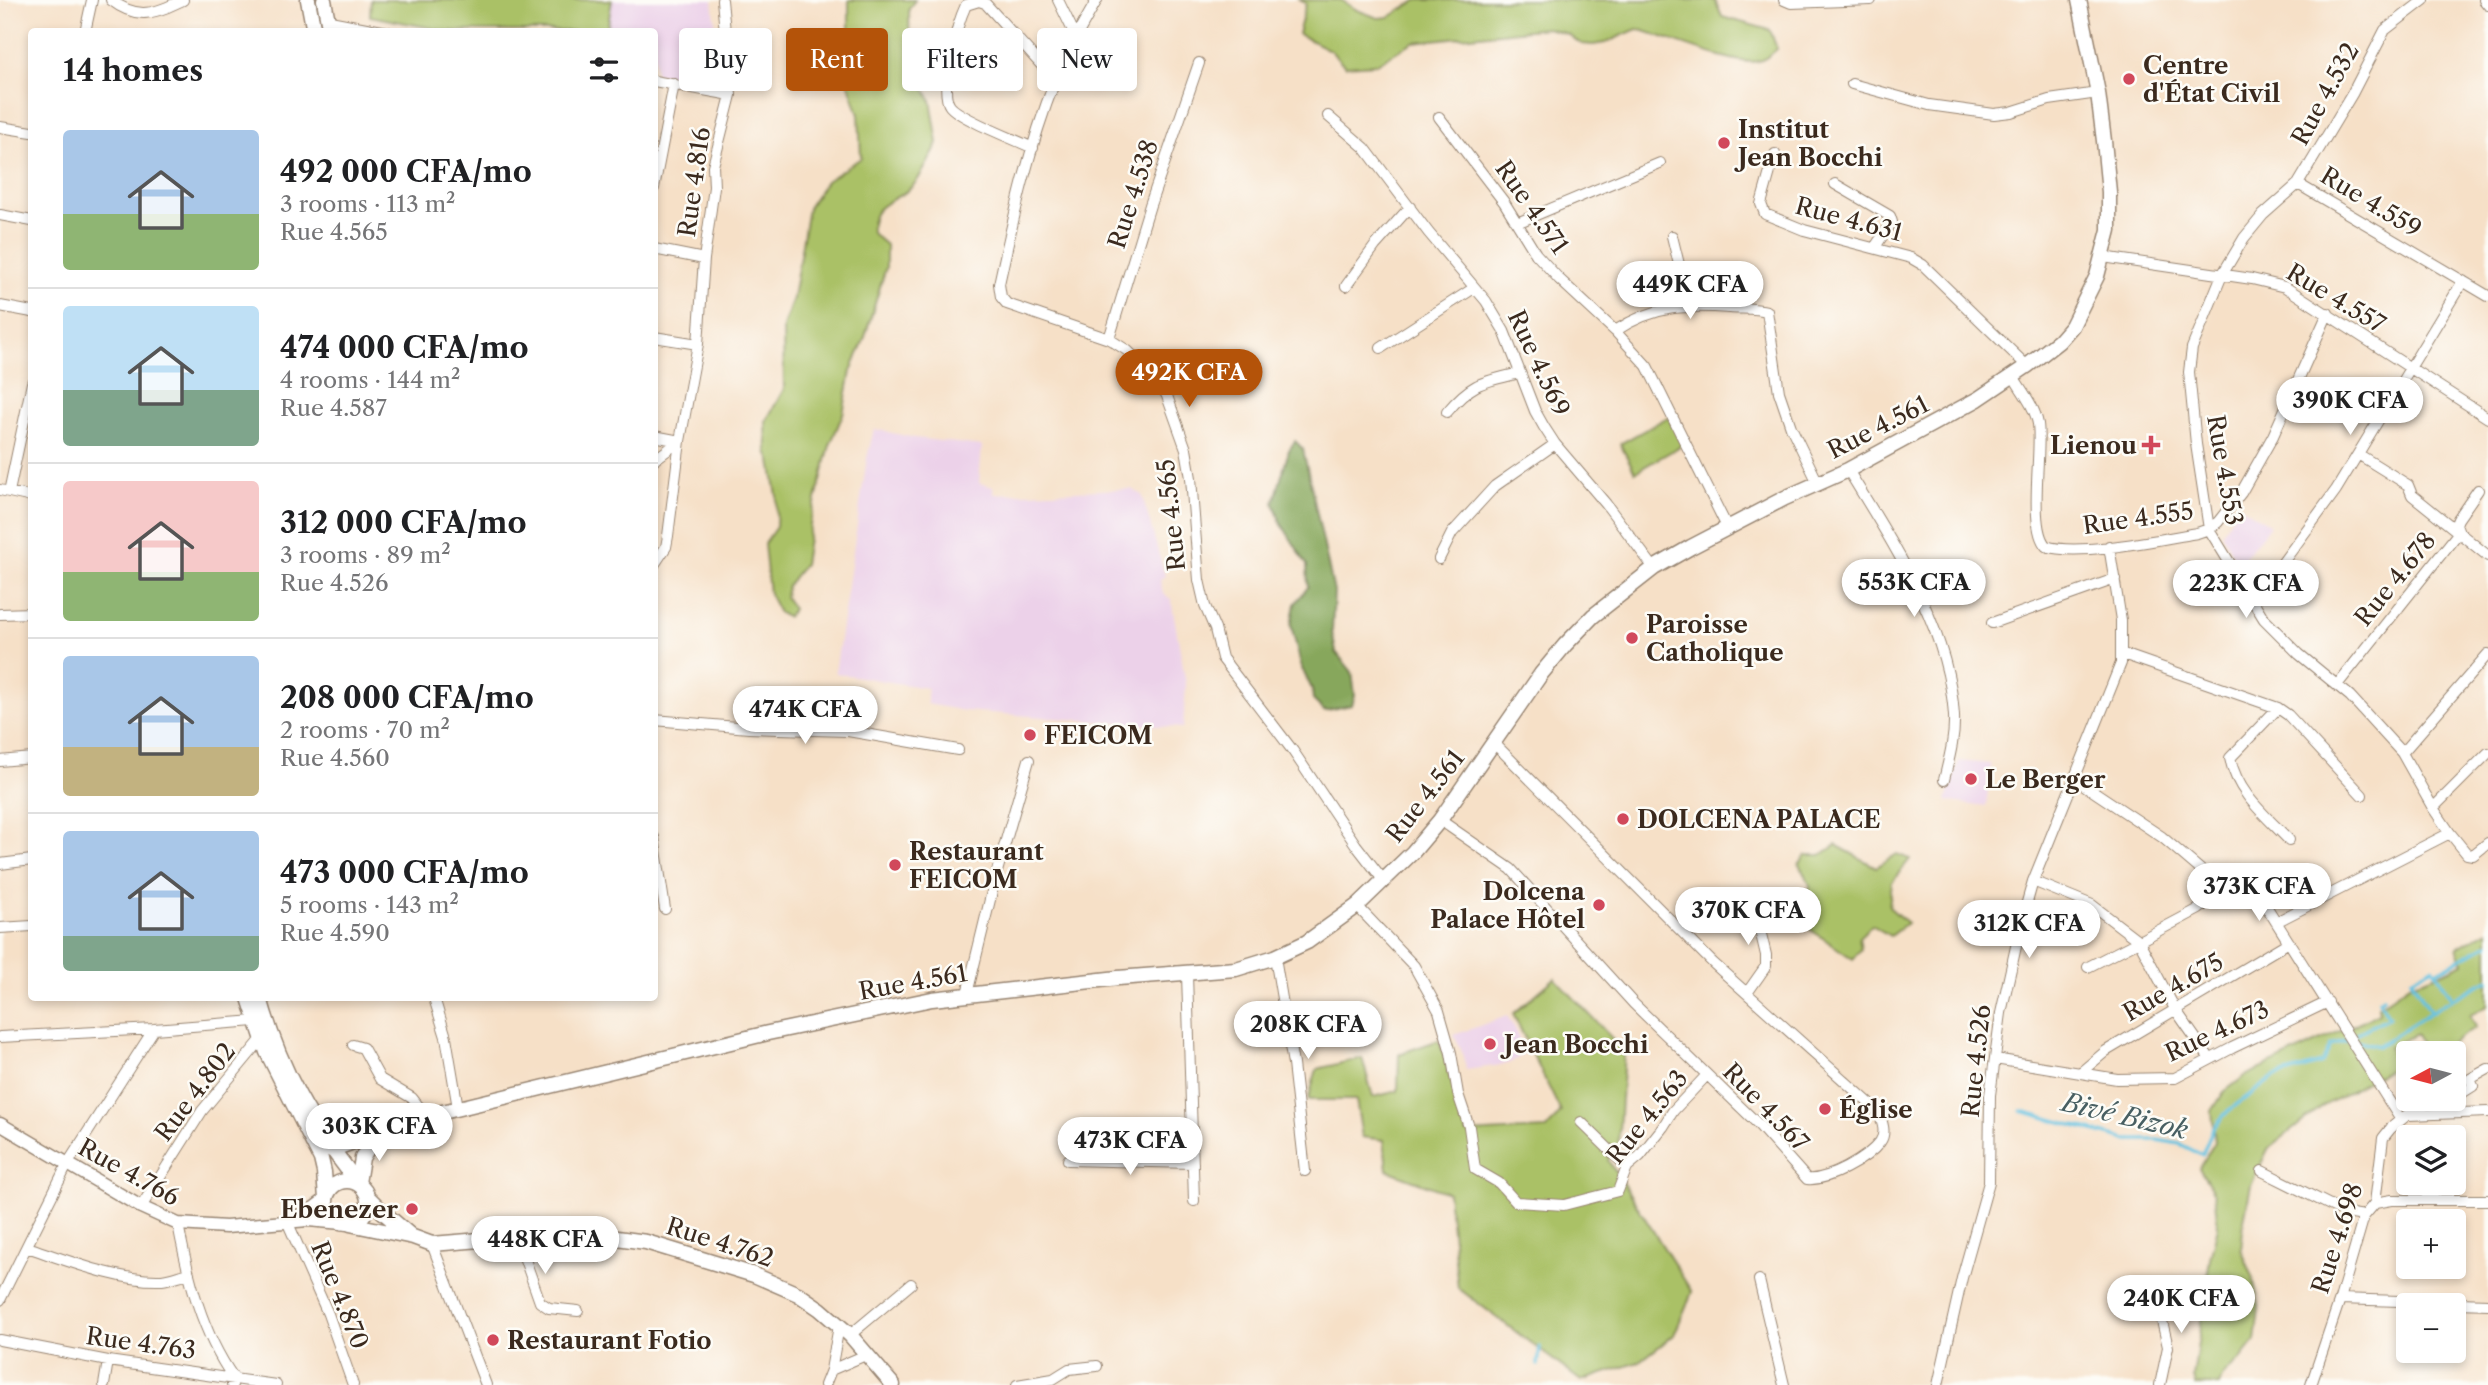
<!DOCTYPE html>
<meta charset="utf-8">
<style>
body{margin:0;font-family:"Libre Caslon Text",serif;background:#f2f2f2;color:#202124;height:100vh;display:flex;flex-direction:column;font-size:26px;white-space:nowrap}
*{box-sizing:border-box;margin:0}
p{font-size:23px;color:#757577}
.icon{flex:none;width:38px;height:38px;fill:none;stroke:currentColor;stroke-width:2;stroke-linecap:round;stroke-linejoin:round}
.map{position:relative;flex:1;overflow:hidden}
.details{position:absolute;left:28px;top:28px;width:630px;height:973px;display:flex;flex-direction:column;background:#fff;border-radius:7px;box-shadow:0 4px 10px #0003}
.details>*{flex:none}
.hud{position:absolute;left:679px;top:28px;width:665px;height:63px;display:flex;gap:14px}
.needle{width:46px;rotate:263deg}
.fabs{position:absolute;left:2396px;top:1041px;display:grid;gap:14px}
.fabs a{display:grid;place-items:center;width:70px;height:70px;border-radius:7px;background:#fff;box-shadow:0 4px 10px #0003;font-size:35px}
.price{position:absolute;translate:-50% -60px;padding:0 16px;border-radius:24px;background:#fff;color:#222;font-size:23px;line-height:46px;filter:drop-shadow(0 2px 4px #0008)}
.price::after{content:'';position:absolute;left:50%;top:42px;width:21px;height:16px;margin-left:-10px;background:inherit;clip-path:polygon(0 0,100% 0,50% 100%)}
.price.current{background:#b45309;color:#fff}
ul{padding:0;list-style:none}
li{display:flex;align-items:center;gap:21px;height:175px;padding:0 35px}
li+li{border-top:2px solid #e0e0e0}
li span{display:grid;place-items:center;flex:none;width:196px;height:140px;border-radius:7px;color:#555}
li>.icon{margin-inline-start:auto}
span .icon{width:84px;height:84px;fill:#fffc;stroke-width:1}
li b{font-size:30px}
h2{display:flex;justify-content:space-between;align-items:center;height:84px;padding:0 35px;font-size:30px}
.tag{padding:0 24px;border-radius:7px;background:#fff;box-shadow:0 4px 10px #0003;font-size:24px;line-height:63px}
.tag.current{background:#b45309;color:#fff}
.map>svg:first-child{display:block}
.built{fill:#ecd1e9}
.green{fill:#aac166;stroke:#727642;stroke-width:2}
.forest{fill:#87a75b;stroke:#61683c;stroke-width:2}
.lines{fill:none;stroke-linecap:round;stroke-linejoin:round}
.stream{stroke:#61c1e0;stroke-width:3.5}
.minor-casing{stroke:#988572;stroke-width:12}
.tertiary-casing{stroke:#988572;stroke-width:15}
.secondary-casing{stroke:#988572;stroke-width:17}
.primary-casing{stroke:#988572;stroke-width:17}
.minor{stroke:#fff;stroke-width:10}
.tertiary{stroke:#fff;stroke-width:12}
.secondary{stroke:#fff;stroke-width:14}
.primary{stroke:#fff;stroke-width:14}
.poi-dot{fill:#d1495b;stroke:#fdfcf7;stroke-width:2.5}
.labels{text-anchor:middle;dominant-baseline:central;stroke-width:5;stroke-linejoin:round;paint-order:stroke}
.poi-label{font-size:24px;font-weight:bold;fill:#3b2a1e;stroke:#fdfcf7;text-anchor:start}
.street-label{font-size:24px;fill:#3b2a1e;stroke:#fdfcf7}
.water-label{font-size:26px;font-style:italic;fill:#485f62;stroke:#fdfcf7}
</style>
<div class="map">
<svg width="2488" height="1385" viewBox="0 0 2488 1385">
<rect width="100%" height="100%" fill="#fdfcf7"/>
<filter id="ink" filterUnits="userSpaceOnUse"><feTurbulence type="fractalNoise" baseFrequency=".0143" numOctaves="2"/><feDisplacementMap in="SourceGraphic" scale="14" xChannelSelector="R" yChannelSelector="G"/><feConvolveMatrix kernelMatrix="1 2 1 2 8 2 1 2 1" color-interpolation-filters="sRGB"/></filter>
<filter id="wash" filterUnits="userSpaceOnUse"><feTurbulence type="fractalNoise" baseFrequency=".00686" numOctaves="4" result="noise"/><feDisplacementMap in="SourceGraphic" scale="28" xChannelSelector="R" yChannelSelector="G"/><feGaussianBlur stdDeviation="1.57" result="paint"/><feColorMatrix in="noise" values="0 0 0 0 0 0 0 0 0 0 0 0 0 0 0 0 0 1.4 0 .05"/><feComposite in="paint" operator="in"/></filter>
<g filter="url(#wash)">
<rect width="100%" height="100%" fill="#f6e0c7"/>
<path class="built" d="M 612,0 L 713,0 L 721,86 L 655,73 L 654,32 L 607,32 Z
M 874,429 L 915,438 L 982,446 L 979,483 L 993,487 L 994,494 L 1131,489 L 1142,495 L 1165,576 L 1160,580 L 1163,594 L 1171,599 L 1186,684 L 1183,728 L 965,711 L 927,704 L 927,688 L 835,673 L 867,458 Z
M 2239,505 L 2270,525 L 2238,566 L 2222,533 Z
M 1959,761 L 1991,764 L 1986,807 L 1946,801 Z
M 1507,1016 L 1516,1030 L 1524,1054 L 1508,1064 L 1466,1070 L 1464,1056 L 1454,1035 Z"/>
<path class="green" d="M 371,0 L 612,0 L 607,31 L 447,31 L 370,16 Z
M 849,0 L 915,0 L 909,9 L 910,61 L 931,100 L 938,143 C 931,156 925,170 916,182 C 901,203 868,199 872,233 L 886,245 L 886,267 L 864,340 L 851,371 L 843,414 L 830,445 L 811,519 L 804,564 L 787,586 L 785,597 L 793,609 L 787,617 L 779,613 L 769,594 L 764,544 L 776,527 L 777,496 L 771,461 L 767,451 L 766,421 L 784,389 L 783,327 L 793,298 L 808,208 L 826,181 L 861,158 L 859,115 L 846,75 L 849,54 Z
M 1300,0 L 1341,0 L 1357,10 L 1378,18 L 1389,17 L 1418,0 L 1715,0 L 1722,17 L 1770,30 L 1777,49 C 1772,53 1765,60 1759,61 C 1736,67 1664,36 1637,29 L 1605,43 L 1593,45 L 1582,44 L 1576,41 L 1568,34 L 1547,28 L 1413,42 L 1376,64 L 1345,66 L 1330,50 L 1298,34 L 1306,4 Z
M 1668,417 L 1684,444 L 1635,472 L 1620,444 Z
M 1836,845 L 1876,867 L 1897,854 L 1910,859 L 1892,882 L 1889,907 L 1907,923 L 1890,936 L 1872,925 L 1859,937 L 1861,949 L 1853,959 L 1804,925 L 1810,885 L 1799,864 L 1806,855 L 1821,855 Z
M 2488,930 L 2488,1006 L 2470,1015 L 2476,1027 L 2435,1053 L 2426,1053 L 2416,1034 L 2389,1047 L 2395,1066 L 2320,1108 L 2268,1149 L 2251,1185 L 2244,1220 L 2241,1249 L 2253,1277 L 2259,1307 L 2255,1341 L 2241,1359 L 2223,1375 L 2219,1385 L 2195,1385 L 2193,1378 L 2210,1258 L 2218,1226 L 2214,1193 L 2199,1168 L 2215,1142 L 2212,1111 L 2224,1092 L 2245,1076 L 2379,1013 L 2378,1006 L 2410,984 L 2435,976 L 2463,963 L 2457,948 Z
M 1555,978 L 1624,1051 L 1618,1147 L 1608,1160 L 1692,1292 L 1674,1335 L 1639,1362 L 1581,1381 L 1458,1288 L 1448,1193 L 1387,1170 L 1384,1140 L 1362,1137 L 1356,1100 L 1308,1100 L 1317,1069 L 1362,1058 L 1373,1097 L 1398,1091 L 1399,1054 L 1439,1040 L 1467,1133 L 1547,1129 L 1561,1112 L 1513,1014 Z"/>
<path class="forest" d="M 1295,441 L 1303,449 L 1334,592 L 1332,632 L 1336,652 L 1352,672 L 1355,695 L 1352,705 L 1324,711 L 1313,700 L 1312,689 L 1302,669 L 1291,625 L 1295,604 L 1308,587 L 1307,565 L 1281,523 L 1274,503 L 1289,450 Z"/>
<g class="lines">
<path class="stream" d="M 2436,972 L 2488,944
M 2431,1012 L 2411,979 L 2433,967 L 2451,996
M 2356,1034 L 2389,1017 L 2379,1000 L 2383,997
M 2355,1040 L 2378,1046 L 2445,1003 L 2488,980
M 2022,1111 L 2126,1140 L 2157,1140 L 2180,1144 L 2202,1155 L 2213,1128 L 2228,1111 L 2274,1077 L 2322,1063 L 2331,1045 L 2348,1040
M 1538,1365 L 1540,1347"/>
</g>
</g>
<g filter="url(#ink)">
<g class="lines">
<g class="minor-casing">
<path id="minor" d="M 111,0 C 138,21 155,13 183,0
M 1058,0 L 1076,37
M 1097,0 C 1082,26 1066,53 1055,81 C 1029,147 1014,215 999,284 L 1001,297 L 1007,304 L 1109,339 L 1128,351 L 1159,381 L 1167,396 L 1186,449 L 1191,478 L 1199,580 L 1205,606 L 1215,629 L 1222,658 L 1293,751 L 1356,845 L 1384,881
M 1784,0 L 1791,3 L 1871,0
M 2484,0 L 2488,5
M 330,21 L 387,32
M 85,32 L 92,0
M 654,81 L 731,95 L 722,0
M 1852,84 L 1929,105 L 1994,114 L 2011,112 L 2049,100 L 2098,93
M 1328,116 L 1365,148 L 1428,232 L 1486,301 L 1504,331 L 1535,411 L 1544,427 L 1555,444 L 1606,504 L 1654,568
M 1439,117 L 1504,202 L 1536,254 L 1559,279 L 1615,331 L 1647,366 L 1727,527
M 0,127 L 32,132
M 1033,148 C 1016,140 959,118 950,106 C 938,90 958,22 966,5 L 979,1 L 985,3 L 1055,80
M 1775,154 L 1761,204 L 1765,214 L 1804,230 L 1911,258 L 1923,265 L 2027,366
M 1835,184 L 1890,216 L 1892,222 L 1875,247
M 2298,184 L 2352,94 L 2385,30 L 2424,0
M 654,188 L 674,84
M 0,215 L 32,221
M 1517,223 L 1660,163
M 1672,236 L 1689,305
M 654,249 L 704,259
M 2103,257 L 2252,279 L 2285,287 L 2488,418
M 1346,286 L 1375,246 L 1410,207
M 2488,296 L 2298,184 L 2263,215 L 2244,238 L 2222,275 L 2192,348 L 2189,372 L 2196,444 L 2209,529 L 2264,619 L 2299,654 L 2350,696 L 2402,753 L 2433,808 L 2450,833 L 2467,854 L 2473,855 L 2488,843
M 0,306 L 32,312
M 1615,331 C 1655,305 1684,305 1730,308 C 1742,309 1756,308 1767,311 L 1779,392 L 1791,427 L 1818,483
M 654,337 L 698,344
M 1109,339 L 1150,205 L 1199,63
M 1381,348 L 1474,288
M 2013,376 C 2022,391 2035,407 2038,424 C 2042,452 2028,527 2046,546 C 2077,557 2162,539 2197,533 L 2209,529 L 2218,522 L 2241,493 L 2273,436 L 2328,313
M 1447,412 C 1472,382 1483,382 1520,373
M 654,436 L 680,441
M 2358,454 L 2408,485 L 2412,495 L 2488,556
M 654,460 L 680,441
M 1848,470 C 1893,544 1949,627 1954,716 C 1955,738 1949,759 1944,780
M 0,490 L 32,497
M 9,492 L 32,383
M 1439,559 L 1452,533 L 1495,486 L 1555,444
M 654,565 L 666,547 L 668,536 L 680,441 L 698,344 L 704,259 L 714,187 L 713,166 L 731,95
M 2253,603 L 2336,490 L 2463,281
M 0,614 L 32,613
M 1992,623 L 2115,579
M 2123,654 L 2278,708 L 2288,715 L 2362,795
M 2337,685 L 2459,532 L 2456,524 L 2458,519 L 2478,490
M 2278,708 L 2230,758 C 2237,793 2265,815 2289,840
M 654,720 L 749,728 L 848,731 L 958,750
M 2402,753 L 2488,654
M 0,761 L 32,758
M 2075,779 L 2162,837 L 2223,889 C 2236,886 2245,882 2256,890 L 2401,1120
M 2433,808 L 2488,753
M 1440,820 L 1511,869 L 1634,1004 L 1758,1124 L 1807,1179 C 1828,1181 1867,1159 1880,1142 C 1887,1133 1882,1121 1878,1111 L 1713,963 L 1494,743
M 654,837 L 665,909
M 0,864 L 32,860
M 2033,881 L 2092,905 L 2139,941 L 2199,909 L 2223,889
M 1357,906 L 1414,966 L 1439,1011 L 1451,1053 L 1458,1094 L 1469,1127 L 1475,1169 L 1499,1183 L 1516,1202 L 1564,1205 L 1618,1191 L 1627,1167 L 1640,1156 L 1663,1127 L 1673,1111 L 1706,1076
M 2276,922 L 2450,833
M 0,928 L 32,926
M 1275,957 L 1293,1064 L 1305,1171
M 2088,967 L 2139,941 L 2175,1009 L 2210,1059
M 1187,974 L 1194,1201
M 1747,993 L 1766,966 L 1766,955 L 1760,930 L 1763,906 L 1762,899
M 967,994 L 996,875 L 1029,760
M 434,998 L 446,1037 L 458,1108
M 0,1037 L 154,1029 L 255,1021
M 353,1045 L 363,1048 L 380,1079 L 412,1098 L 426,1116
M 1995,1059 L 2117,1079 L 2175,1078 L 2232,1048 L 2328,1002
M 2080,1073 L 2106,1051 L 2289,942
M 2454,1098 L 2473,1086 L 2470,1079 L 2488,1069
M 2408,1115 L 2488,1112
M 1581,1122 L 1627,1167
M 1068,1160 L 1193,1163
M 2262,1171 L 2346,1213 L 2364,1216
M 2375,1203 L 2392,1200 L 2488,1200
M 141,1207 L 202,1111 L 261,1040
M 287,1221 L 328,1314 L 353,1385
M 178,1224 C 188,1277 202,1333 233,1377 L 232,1385
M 517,1237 L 540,1302 L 549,1308 L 578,1311
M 432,1244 L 486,1385
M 27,1247 C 66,1260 121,1282 162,1280 C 171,1279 180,1275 189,1273
M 1759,1280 L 1784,1385
M 2147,1295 L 2162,1321 L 2168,1347 L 2160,1385
M 2340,1299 L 2488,1304
M 0,1300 L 68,1163 L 154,1029
M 850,1335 L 911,1284
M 0,1340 L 108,1361 L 276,1385
M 831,1370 L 868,1354
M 104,1385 L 108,1361
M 825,1385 L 831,1370 L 839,1326
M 1017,1385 L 1053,1379 L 1069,1369 L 1097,1366
M 1938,1385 L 1962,1278 L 1989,1182 L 1990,1095 L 2001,1013 L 2022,920 L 2033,881 L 2121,663 L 2121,620 L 2109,546
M 2311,1385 L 2340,1299 L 2364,1216 L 2375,1203 L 2383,1138 L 2391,1128 L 2418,1106 L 2449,1099"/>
</g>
<g class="tertiary-casing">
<path id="tertiary" d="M 0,1124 L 141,1207 L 178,1224 L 226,1227 L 308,1220 L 342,1223
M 293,1218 L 310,1211 L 326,1199"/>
</g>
<g class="secondary-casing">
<path id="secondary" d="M 331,1150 L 426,1116 L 768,1033 L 932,999 L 1118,978 L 1236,969 L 1275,957 L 1307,942 L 1357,906 L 1413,852 L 1440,820 L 1541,674 L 1565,645 L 1593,616 L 1654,568 L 1691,547 L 1785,498 L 1848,470 L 1978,399 L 2027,366 L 2059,341 L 2072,326 L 2097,276 L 2109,230 L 2109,192 L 2104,141 L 2098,93 L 2079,0
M 358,1183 L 362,1158 L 376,1134"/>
</g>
<g class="primary-casing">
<path id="primary" d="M 308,0 L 314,32
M 324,0 L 330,32
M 249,998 L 267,1052 L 321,1159 L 324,1172 L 326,1199
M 260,998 C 280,1070 311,1124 358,1183
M326 1202a21 21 0 1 1 42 0a21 21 0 1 1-42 0Z
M 368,1197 L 383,1212 L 411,1236
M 350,1224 L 413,1237 L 432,1244 L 517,1237 L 617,1238 L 646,1242 L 754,1275 L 798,1294 L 820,1309 L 850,1335 L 893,1385"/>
</g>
<use href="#minor" class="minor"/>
<use href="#tertiary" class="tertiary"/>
<use href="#secondary" class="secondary"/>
<use href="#primary" class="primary"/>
</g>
</g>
<g class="poi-dot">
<circle cx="2129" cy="79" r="7"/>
<circle cx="1724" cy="143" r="7"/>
<path d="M2147.5 434.5h7v7h7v7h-7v7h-7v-7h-7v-7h7z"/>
<circle cx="1632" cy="638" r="7"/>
<circle cx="1030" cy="735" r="7"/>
<circle cx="1971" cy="779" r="7"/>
<circle cx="1623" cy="819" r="7"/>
<circle cx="895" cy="865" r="7"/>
<circle cx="1599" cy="905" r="7"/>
<circle cx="1490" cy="1044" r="7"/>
<circle cx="1825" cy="1109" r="7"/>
<circle cx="412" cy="1209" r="7"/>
<circle cx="493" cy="1340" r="7"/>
</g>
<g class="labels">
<g class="poi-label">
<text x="2143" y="65">Centre<tspan x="2143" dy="28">d'État Civil</tspan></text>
<text x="1738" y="129">Institut<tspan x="1738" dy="28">Jean Bocchi</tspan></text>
<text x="2137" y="445" text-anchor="end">Lienou</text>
<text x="1646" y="624">Paroisse<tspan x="1646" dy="28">Catholique</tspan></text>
<text x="1044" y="735">FEICOM</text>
<text x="1985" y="779">Le Berger</text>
<text x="1637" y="819">DOLCENA PALACE</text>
<text x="909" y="851">Restaurant<tspan x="909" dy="28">FEICOM</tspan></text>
<text x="1585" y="891" text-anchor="end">Dolcena<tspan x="1585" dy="28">Palace Hôtel</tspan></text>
<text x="1504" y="1044">Jean Bocchi</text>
<text x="1839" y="1109">Église</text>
<text x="398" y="1209" text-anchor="end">Ebenezer</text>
<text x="507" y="1340">Restaurant Fotio</text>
</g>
<g class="street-label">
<text transform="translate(2325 94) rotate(-61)">Rue 4.532</text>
<text transform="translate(694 182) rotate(-82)">Rue 4.816</text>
<text transform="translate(1133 194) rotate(-72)">Rue 4.538</text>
<text transform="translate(2371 202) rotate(31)">Rue 4.559</text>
<text transform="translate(1532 207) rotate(55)">Rue 4.571</text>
<text transform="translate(1849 219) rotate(15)">Rue 4.631</text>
<text transform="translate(2336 298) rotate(31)">Rue 4.557</text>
<text transform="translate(1539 363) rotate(65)">Rue 4.569</text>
<text transform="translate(1878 427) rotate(-27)">Rue 4.561</text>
<text transform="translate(2225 470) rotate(80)">Rue 4.553</text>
<text transform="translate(1171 515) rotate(-96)">Rue 4.565</text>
<text transform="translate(2138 518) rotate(-8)">Rue 4.555</text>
<text transform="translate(2395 579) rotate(-51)">Rue 4.678</text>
<text transform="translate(1425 796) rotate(-52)">Rue 4.561</text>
<text transform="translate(913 982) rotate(-10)">Rue 4.561</text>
<text transform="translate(2173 987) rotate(-30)">Rue 4.675</text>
<text transform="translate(2217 1031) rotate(-25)">Rue 4.673</text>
<text transform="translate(1976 1061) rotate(-84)">Rue 4.526</text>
<text transform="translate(195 1092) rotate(-53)">Rue 4.802</text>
<text transform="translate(1766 1107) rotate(46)">Rue 4.567</text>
<text transform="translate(1647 1117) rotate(-51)">Rue 4.563</text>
<text transform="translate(129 1172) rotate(29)">Rue 4.766</text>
<text transform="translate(2337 1238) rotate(-72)">Rue 4.698</text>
<text transform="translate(720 1242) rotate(18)">Rue 4.762</text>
<text transform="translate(340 1295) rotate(68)">Rue 4.870</text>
<text transform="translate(141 1343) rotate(8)">Rue 4.763</text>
</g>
<g class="water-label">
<text transform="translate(2125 1116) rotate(13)">Bivé Bizok</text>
</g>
</g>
</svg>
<div class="fabs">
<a><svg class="needle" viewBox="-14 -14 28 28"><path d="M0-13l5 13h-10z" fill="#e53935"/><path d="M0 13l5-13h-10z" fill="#757577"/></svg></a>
<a><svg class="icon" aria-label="layers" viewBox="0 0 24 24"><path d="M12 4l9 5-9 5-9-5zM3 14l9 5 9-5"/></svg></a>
<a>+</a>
<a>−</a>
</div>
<b class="price" style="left:1690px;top:321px">449K CFA</b>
<b class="price current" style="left:1189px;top:409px">492K CFA</b>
<b class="price" style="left:2350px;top:437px">390K CFA</b>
<b class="price" style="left:1914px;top:619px">553K CFA</b>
<b class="price" style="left:2246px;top:620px">223K CFA</b>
<b class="price" style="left:805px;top:746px">474K CFA</b>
<b class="price" style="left:2259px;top:923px">373K CFA</b>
<b class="price" style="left:1748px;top:947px">370K CFA</b>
<b class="price" style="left:2029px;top:960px">312K CFA</b>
<b class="price" style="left:1308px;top:1061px">208K CFA</b>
<b class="price" style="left:379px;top:1163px">303K CFA</b>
<b class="price" style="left:1130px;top:1177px">473K CFA</b>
<b class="price" style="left:545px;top:1276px">448K CFA</b>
<b class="price" style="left:2181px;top:1335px">240K CFA</b>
<div class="hud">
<a class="tag">Buy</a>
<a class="tag current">Rent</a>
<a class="tag">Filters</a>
<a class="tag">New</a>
</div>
<section class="details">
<h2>14 homes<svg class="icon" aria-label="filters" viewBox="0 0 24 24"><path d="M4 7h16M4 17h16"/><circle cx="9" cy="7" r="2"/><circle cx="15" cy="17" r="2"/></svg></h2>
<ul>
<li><span style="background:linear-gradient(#a9c7e8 60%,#8fb573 0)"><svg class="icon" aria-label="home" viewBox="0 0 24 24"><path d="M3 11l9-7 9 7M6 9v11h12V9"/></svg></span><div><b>492 000 CFA/mo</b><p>3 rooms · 113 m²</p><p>Rue 4.565</p></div></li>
<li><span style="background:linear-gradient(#bfe0f5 60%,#7fa58c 0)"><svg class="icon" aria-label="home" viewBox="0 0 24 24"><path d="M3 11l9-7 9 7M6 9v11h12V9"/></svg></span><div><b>474 000 CFA/mo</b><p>4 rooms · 144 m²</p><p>Rue 4.587</p></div></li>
<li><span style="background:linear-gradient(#f6c9c9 65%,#8fb573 0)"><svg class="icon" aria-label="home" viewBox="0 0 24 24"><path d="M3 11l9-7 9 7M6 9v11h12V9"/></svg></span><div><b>312 000 CFA/mo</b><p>3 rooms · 89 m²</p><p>Rue 4.526</p></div></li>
<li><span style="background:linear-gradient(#a9c7e8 65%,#c2b280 0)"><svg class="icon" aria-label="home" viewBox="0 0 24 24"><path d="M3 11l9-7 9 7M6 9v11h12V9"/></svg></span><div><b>208 000 CFA/mo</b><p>2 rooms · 70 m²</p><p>Rue 4.560</p></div></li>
<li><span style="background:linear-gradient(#a9c7e8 75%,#7fa58c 0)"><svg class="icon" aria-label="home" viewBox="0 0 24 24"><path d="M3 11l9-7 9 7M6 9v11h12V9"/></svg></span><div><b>473 000 CFA/mo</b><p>5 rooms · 143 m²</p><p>Rue 4.590</p></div></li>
</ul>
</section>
</div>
